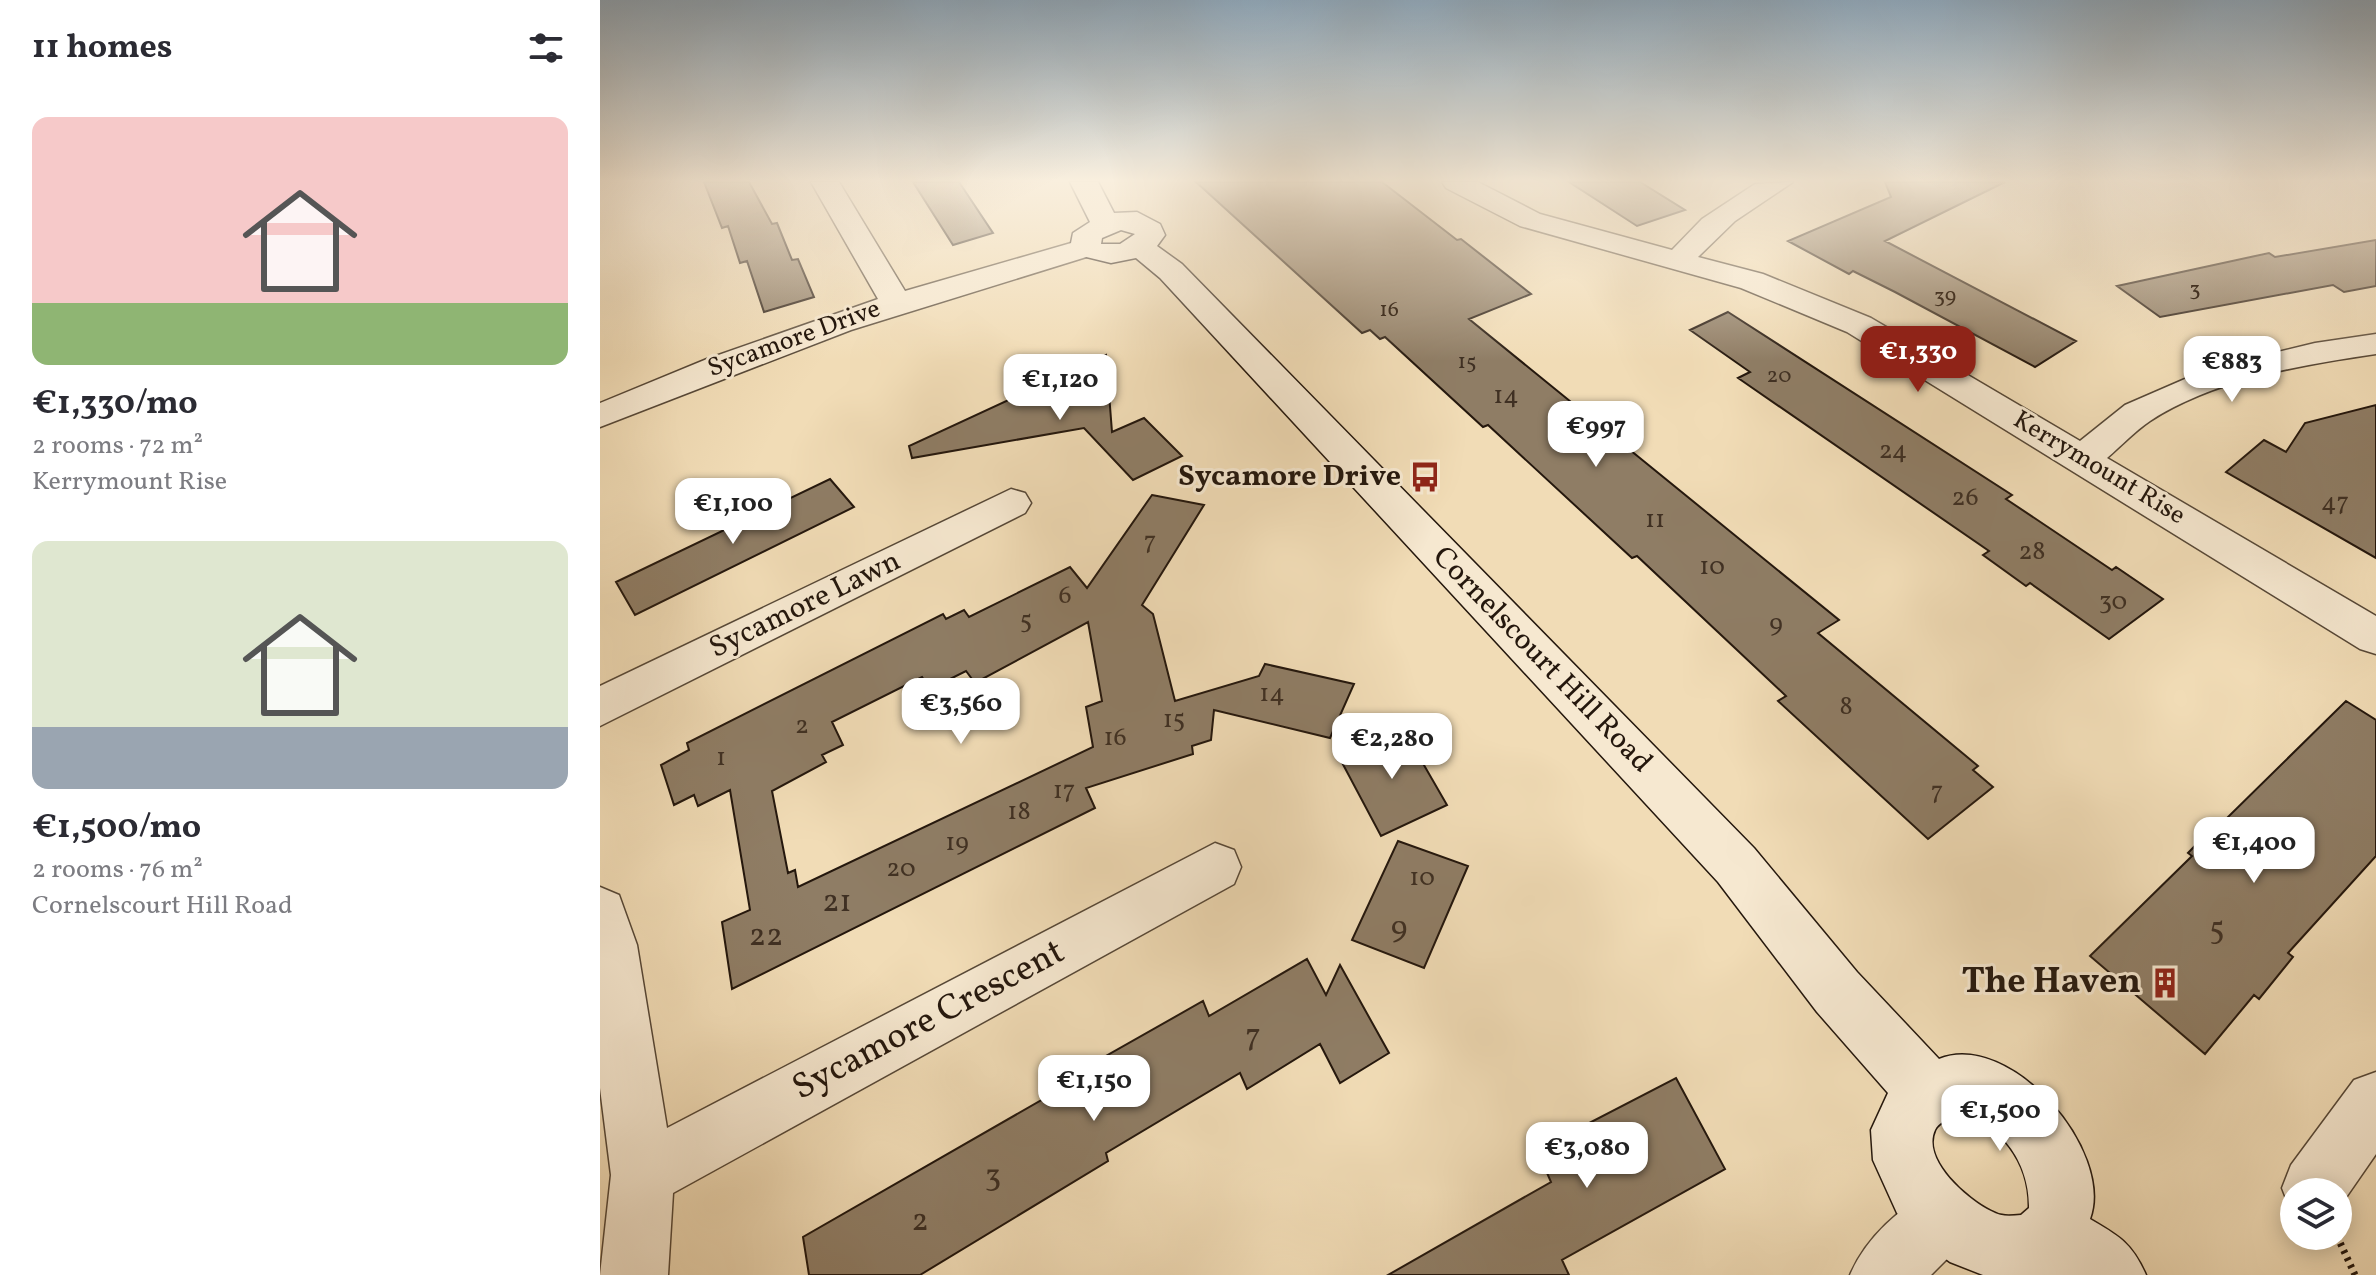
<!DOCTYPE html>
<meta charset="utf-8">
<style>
body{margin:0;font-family:Vollkorn,serif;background:#f7f7f7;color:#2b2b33;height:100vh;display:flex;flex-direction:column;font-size:30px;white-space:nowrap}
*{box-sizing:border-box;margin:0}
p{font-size:26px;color:#7c7c81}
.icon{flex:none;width:44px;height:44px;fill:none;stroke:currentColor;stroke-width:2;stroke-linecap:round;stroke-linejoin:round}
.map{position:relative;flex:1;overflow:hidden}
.details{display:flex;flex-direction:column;background:#fff;width:600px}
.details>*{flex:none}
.controls{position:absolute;left:1680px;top:1178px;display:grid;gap:16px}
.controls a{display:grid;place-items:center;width:72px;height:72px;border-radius:50%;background:#fff;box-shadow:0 4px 20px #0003;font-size:40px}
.price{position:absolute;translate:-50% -68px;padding:0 18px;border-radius:16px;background:#fff;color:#222;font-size:26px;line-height:52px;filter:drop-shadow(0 2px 4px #0008)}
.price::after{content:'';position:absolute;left:50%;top:48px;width:24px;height:18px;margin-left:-12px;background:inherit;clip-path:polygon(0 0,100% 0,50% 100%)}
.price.selected{background:#8f2418;color:#fff}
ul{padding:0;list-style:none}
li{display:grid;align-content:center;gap:16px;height:424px;padding:0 32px}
li span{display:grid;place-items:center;height:248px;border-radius:16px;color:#555}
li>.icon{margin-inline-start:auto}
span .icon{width:144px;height:144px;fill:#fffc;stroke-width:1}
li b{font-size:34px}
h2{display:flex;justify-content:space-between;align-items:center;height:96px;padding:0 32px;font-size:34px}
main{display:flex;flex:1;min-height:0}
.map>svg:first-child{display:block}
.building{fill:#8f7d65;stroke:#24170d;stroke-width:2;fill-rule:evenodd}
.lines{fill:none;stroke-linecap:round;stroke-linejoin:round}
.street-casing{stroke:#574837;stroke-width:3}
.secondary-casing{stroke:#24170d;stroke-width:3}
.path{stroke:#24170d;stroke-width:7;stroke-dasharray:3 5;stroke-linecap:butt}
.street{fill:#f6e8d0;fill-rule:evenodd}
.secondary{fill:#f6e8d0;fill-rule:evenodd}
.labels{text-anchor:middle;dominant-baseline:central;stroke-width:6;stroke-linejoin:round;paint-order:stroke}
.far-number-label{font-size:22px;fill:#3f3023}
.far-street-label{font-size:26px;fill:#24170d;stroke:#f6e8d0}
.number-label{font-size:26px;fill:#3f3023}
.poi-label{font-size:30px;font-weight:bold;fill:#24170d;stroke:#f6e8d0;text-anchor:end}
.street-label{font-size:30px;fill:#24170d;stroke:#f6e8d0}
.near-number-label{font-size:32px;fill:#3f3023}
.near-poi-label{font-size:36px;font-weight:bold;fill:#24170d;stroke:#f6e8d0;text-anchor:end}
.near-street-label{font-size:36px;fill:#24170d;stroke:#f6e8d0}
</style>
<main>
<section class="details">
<h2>11 homes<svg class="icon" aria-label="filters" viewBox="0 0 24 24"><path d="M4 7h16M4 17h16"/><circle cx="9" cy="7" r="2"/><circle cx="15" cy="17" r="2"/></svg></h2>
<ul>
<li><span style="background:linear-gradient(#f6c9c9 75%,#8fb573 0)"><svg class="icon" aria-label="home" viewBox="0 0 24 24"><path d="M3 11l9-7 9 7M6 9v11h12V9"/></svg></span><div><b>€1,330/mo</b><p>2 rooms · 72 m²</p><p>Kerrymount Rise</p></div></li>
<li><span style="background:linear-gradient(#dfe7d0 75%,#9aa5b1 0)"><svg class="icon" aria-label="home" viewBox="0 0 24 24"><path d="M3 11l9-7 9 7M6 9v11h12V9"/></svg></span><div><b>€1,500/mo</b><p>2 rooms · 76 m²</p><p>Cornelscourt Hill Road</p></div></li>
</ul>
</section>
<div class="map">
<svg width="1776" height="1275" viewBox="0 0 1776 1275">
<rect width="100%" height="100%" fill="#f1dcb6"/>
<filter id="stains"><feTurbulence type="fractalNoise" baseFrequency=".0025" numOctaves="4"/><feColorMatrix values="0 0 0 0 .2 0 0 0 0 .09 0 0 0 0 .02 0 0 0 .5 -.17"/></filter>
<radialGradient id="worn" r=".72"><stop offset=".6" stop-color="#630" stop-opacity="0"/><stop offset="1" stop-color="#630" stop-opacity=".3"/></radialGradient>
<path class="building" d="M 104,182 L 149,182 L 172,224 L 177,223 L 192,260 L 198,259 L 214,297 L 164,312 L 147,261 L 140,263 L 128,226 L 122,228 Z
M 313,182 L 359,182 L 393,233 L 353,245 Z
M 596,182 L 782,182 L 857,240 L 861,239 L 931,294 L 869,319 L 1239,620 L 1218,633 L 1378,766 L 1373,770 L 1393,787 L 1328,839 L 1178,701 L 1186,696 L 1037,556 L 1032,558 L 888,425 L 883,427 L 785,337 L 780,339 L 770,330 L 762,333 Z
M 969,182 L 1040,182 L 1085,210 L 1037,226 Z
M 1285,182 L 1405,182 L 1285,241 L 1476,341 L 1435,367 L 1295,292 L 1253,271 L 1249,274 L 1188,241 L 1291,197 Z
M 1776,240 L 1776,286 L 1744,292 L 1733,285 L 1560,317 L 1517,286 L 1669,253 L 1675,257 Z
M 1128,312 L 1412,495 L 1406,499 L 1512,570 L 1516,567 L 1563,599 L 1509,639 L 1430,583 L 1426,586 L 1383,555 L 1389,551 L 1138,378 L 1150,372 L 1090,330 Z
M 506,355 L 512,432 L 544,418 L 582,456 L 533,480 L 484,428 L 312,458 L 309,446 Z
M 1776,405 L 1776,558 L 1626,472 L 1664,440 L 1686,452 L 1705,423 Z
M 230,479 L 254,507 L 35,615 L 16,582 Z
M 552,495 L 604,505 L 542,605 L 553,614 L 575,701 L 659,676 L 665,664 L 754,684 L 730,738 L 614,710 L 611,740 L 592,746 L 593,754 L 486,788 L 495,808 L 132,989 L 122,922 L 150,910 L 130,790 L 98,806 L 94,795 L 74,805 L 61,765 L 89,750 L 87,743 L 343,614 L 346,619 L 364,610 L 369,617 L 470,567 L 487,588 ZM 488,622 L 502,701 L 486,707 L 493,747 L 198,887 L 195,870 L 188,873 L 172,791 L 226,762 L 222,755 L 243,745 L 232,722 L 322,677 L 330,689 L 366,671 L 375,683 Z
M 1746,701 L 1776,720 L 1776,856 L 1688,953 L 1693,957 L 1659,999 L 1654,995 L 1605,1054 L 1490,956 L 1592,856 L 1588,853 L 1621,819 L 1624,821 Z
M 802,727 L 847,805 L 781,836 L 738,755 Z
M 798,841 L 868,866 L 824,968 L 752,940 Z
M 707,959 L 726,995 L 740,965 L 789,1053 L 740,1083 L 720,1044 L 647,1089 L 640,1073 L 506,1153 L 508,1161 L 320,1275 L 209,1275 L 203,1237 L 485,1075 L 483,1069 L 603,1001 L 609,1016 Z
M 1076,1078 L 1125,1169 L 962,1260 L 969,1275 L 788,1275 L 951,1182 L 937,1150 Z"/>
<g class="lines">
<g class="street-casing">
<path id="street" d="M 211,182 L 239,182 L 305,291 L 485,239 L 496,242 L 500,248 L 496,254 L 251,330 L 0,427 L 0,403 L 107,359 L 278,299 Z
M 842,182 L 878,182 L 940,214 L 1072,250 L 1102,219 L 1155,184 L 1193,182 L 1135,221 L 1098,257 L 1163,274 L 1271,318 L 1480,441 L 1525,405 L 1608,369 L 1715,343 L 1776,334 L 1776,354 C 1701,365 1615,379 1550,421 C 1535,431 1521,446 1507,458 L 1776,616 L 1776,654 L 1760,649 L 1247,332 L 1141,288 L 920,226 L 846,188 Z
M 411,489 L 425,493 L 431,503 L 425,513 L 0,726 L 0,686 Z
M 615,843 L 634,850 L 641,867 L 634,884 L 73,1193 L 68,1275 L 0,1275 L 11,1175 L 0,1088 L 0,887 L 19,895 L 37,945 L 67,1128 Z
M 1776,1072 L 1776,1154 L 1738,1209 L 1738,1192 L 1694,1192 L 1694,1212 L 1691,1211 L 1682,1188 L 1691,1165 L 1754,1080 Z
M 1337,1190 L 1360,1200 L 1370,1223 L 1360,1246 L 1331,1275 L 1250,1275 C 1266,1238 1300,1206 1337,1190 Z"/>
</g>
<g class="secondary-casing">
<path id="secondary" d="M 470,182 L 498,182 L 514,213 L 537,212 L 560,224 L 565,235 L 557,246 L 582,264 L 1154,848 L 1257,972 L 1339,1059 C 1410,1030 1515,1151 1490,1219 C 1519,1236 1532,1243 1546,1275 L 1383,1275 L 1350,1262 L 1321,1241 L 1297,1213 L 1273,1160 L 1271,1130 L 1288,1093 L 1217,1012 L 1118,882 L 560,278 L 536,258 L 511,263 L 474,254 L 470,248 L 473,233 L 490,222 ZM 521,230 L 535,234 L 520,244 L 501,244 L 502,238 ZM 1354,1115 C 1401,1119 1430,1164 1429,1208 L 1421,1215 C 1410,1216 1401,1217 1391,1211 C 1368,1200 1321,1160 1335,1130 C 1338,1123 1348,1119 1354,1115 Z"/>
</g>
<path class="path" d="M 1737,1236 L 1755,1275"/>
<use href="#street" class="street"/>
<use href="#secondary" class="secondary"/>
</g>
<linearGradient id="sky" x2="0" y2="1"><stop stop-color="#8fa9bd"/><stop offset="0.5" stop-color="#f9efde"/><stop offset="1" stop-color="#f9efde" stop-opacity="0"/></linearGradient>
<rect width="1776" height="361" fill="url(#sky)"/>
<defs>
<g id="bus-bare" transform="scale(2.4)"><path d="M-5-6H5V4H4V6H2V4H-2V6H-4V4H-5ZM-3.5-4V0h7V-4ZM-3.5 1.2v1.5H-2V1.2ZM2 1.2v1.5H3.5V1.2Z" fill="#8f2418" stroke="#f6e8d0" stroke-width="2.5" paint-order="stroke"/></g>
<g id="building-bare" transform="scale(2.4)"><path d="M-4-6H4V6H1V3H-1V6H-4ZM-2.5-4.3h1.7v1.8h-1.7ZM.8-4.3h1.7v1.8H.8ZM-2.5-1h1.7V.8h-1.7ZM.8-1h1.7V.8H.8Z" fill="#8f2418" stroke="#f6e8d0" stroke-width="2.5" paint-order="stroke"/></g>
</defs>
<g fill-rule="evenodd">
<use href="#bus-bare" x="825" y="477"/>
<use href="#building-bare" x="1565" y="983"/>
</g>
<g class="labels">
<g class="far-number-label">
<text x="1595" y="289">3</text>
<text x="1345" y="296">39</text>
<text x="789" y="310">16</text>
<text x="867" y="362">15</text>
<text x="1179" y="376">20</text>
</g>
<g class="far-street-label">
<text transform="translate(194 339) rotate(-20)">Sycamore Drive</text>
<text transform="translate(1499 468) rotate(31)">Kerrymount Rise</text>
</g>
<g class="number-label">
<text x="906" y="396">14</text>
<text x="1293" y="451">24</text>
<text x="1365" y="498">26</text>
<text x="1735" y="503">47</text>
<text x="1055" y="520">11</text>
<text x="550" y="542">7</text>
<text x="1432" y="552">28</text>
<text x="1112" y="567">10</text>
<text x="465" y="596">6</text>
<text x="1513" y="602">30</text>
<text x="426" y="621">5</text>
<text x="1176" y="624">9</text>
<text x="672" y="694">14</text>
<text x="1246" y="707">8</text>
<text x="574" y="720">15</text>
<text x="202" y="726">2</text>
<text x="515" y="738">16</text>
<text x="121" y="758">1</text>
<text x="464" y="791">17</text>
<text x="1337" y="792">7</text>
<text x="419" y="812">18</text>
<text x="357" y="843">19</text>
<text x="301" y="869">20</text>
<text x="822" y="878">10</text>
</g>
<g class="poi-label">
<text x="801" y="477">Sycamore Drive</text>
</g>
<g class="street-label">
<text transform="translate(205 605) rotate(-26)">Sycamore Lawn</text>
<text transform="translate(942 660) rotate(46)">Cornelscourt Hill Road</text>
</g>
<g class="near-number-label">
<text x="237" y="903">21</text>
<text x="799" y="929">9</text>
<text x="1617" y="931">5</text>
<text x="166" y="937">22</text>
<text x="653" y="1037">7</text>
<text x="393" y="1178">3</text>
<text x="320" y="1222">2</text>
</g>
<g class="near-poi-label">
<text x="1541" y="983">The Haven</text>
</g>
<g class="near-street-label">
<text transform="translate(329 1021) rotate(-28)">Sycamore Crescent</text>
</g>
</g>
<rect width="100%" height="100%" filter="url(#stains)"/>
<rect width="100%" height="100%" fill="url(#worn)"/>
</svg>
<div class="controls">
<a><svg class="icon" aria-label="layers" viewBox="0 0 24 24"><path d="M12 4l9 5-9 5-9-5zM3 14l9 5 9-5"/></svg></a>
</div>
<b class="price selected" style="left:1318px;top:394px">€1,330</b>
<b class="price" style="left:1632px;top:404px">€883</b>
<b class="price" style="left:460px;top:422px">€1,120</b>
<b class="price" style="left:996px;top:469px">€997</b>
<b class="price" style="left:133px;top:546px">€1,100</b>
<b class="price" style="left:361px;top:746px">€3,560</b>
<b class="price" style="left:792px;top:781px">€2,280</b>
<b class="price" style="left:1654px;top:885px">€1,400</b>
<b class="price" style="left:494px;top:1123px">€1,150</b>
<b class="price" style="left:1400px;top:1153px">€1,500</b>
<b class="price" style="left:987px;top:1190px">€3,080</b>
</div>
</main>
